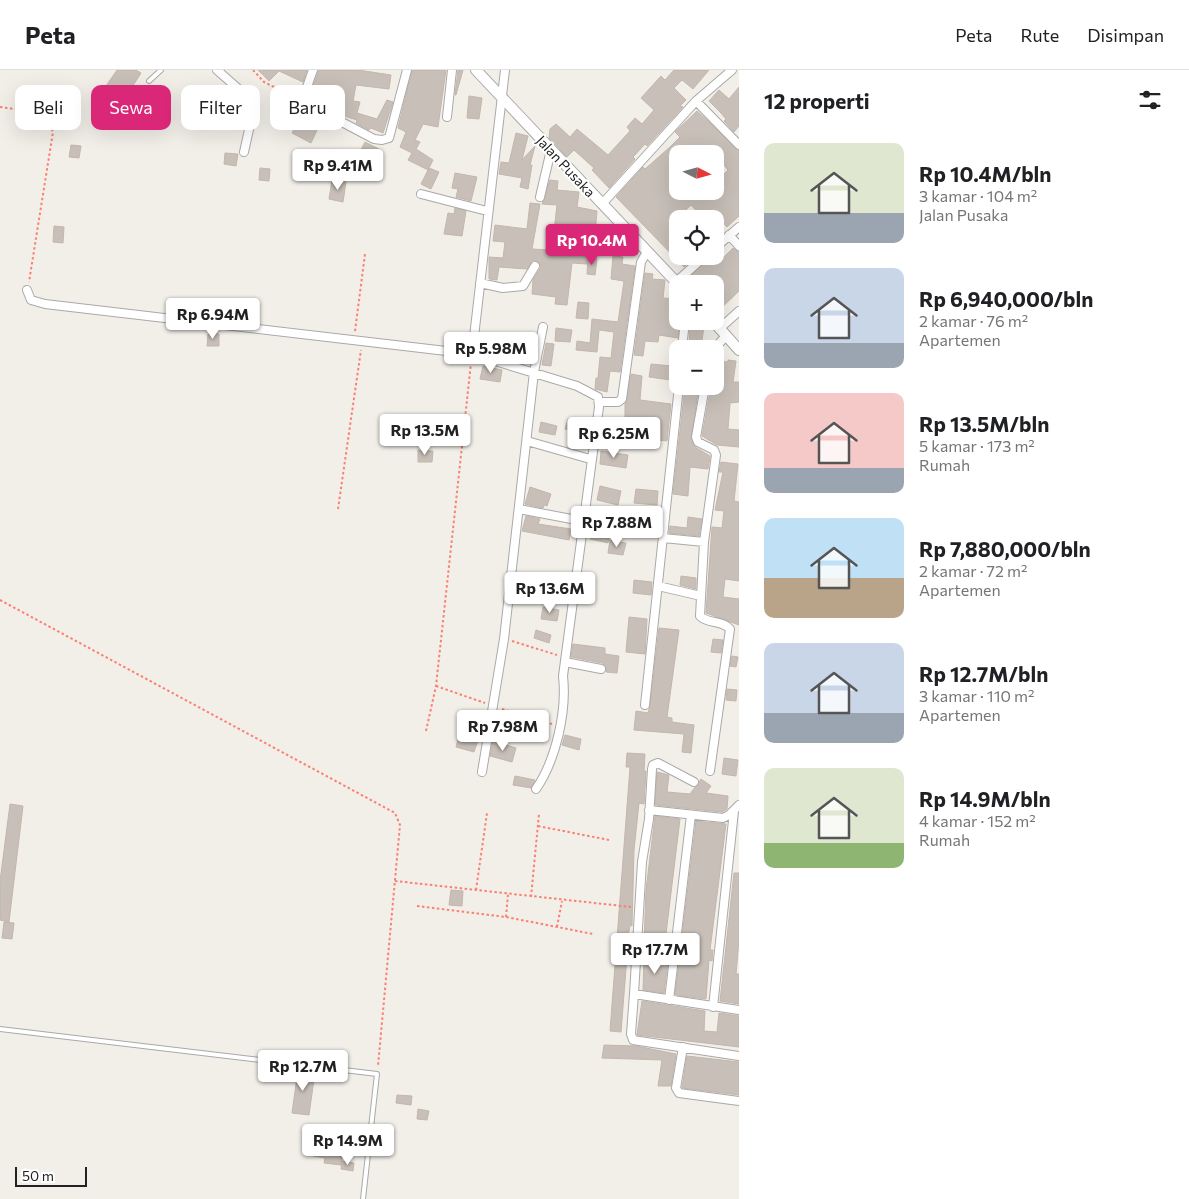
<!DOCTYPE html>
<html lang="id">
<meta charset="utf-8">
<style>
body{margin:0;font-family:Commissioner,sans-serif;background:#f6f6f6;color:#202124;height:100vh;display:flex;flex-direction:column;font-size:19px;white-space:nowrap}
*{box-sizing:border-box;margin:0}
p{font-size:16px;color:#757577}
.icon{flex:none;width:28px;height:28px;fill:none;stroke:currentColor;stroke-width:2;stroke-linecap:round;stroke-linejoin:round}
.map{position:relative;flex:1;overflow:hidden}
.panel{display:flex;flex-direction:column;background:#fff;width:450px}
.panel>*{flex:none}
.guide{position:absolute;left:15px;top:15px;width:475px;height:45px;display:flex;gap:10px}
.needle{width:32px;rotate:96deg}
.controls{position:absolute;left:669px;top:75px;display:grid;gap:10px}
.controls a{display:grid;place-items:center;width:55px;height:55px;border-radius:10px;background:#fff;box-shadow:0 5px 20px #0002;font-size:25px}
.scale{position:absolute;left:15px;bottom:12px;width:72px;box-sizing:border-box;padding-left:5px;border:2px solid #222;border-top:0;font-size:14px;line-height:18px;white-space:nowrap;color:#222;-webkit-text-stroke:4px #fff;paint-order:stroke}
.price{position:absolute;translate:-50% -42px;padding:0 11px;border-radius:5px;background:#fff;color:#222;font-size:16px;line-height:32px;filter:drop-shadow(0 1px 2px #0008)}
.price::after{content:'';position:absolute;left:50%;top:30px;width:15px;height:11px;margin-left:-8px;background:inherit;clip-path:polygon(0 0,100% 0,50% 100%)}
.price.current{background:#db2777;color:#fff}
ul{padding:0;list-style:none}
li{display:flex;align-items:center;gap:15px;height:125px;padding:0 25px}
li span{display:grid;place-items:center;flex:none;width:140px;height:100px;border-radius:10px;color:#555}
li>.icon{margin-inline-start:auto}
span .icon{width:60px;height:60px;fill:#fffc;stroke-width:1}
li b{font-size:21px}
h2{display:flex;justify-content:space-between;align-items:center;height:60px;padding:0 25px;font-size:21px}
.tag{padding:0 18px;border-radius:10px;background:#fff;box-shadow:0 5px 20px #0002;font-size:18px;line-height:45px}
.tag.current{background:#db2777;color:#fff}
header{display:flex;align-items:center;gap:30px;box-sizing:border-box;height:70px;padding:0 25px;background:#fff;border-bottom:1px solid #e0e0e0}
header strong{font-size:24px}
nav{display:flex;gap:28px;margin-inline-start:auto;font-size:18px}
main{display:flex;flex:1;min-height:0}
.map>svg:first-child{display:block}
.building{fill:#c7bfb8;stroke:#c4b6ab;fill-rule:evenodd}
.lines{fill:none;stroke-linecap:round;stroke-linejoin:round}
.service-casing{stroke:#a9a9a9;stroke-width:6}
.minor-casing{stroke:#a9a9a9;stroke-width:10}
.tertiary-casing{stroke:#a9a9a9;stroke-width:12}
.path{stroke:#fa8072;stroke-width:2;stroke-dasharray:2.5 2.5;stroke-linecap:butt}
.service{stroke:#fff;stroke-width:4}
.minor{stroke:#fff;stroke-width:8}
.tertiary{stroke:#fff;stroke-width:10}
.labels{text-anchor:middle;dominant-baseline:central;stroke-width:4;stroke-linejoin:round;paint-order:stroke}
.street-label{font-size:14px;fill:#222;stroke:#fff}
</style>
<header>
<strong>Peta</strong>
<nav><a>Peta</a><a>Rute</a><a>Disimpan</a></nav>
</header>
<main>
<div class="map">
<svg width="739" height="1129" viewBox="0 0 739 1129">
<rect width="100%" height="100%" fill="#f2efe9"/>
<path class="building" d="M 117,0 L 136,0 L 141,3 L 129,22 L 144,24 L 142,37 L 136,36 L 106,16 Z
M 258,0 L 307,0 L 303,12 L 279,1 L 269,11 Z
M 319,0 L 358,0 L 391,5 L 389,19 L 356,15 L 353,31 L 360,32 L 357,43 L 377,49 L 387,30 L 393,32 L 383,63 L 371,58 L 369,60 L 356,53 L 357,50 L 341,45 L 345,27 L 318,21 L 314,31 L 309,28 Z
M 412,0 L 446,0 L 438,57 L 423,54 L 415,70 L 420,72 L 416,79 L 433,90 L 428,100 L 408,90 L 412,83 L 400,77 L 406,62 L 398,58 Z
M 458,0 L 463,0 L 456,25 L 455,25 Z
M 674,0 L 709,0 L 693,19 L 682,10 L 674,18 L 686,30 L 680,36 L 683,37 L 647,76 L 645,74 L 633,87 L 635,89 L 609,118 L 592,100 L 594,98 L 574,80 L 567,87 L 549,68 L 550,59 L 556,54 L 570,67 L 577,59 L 608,85 L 630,61 L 627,57 L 635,48 L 642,54 L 654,40 L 641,28 L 661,6 L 665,10 Z
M 739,17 L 739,56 L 734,62 L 724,51 L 726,49 L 720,42 L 709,31 L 719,20 L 729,29 Z
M 469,26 L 482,28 L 479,49 L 467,48 Z
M 697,41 L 739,80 L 739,146 L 727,157 L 719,148 L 704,149 L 691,135 L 674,151 L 678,155 L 678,186 L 696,186 L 684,197 L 616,127 L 643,97 L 645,99 L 669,78 L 680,67 L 675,62 ZM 678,84 L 715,84 L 728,100 L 715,113 L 715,121 L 678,121 Z
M 300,48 L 318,58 L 311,73 L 292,63 Z
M 516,63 L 528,66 L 522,90 L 535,76 L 530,95 L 532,95 L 528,119 L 520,117 L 522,108 L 499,104 L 501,92 L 509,93 Z
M 365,72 L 381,80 L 371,100 L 355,92 Z
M 71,75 L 81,76 L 79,88 L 69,87 Z
M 225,83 L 238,84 L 236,96 L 224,94 Z
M 260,98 L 270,99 L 269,111 L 259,110 Z
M 429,98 L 439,102 L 431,119 L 421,114 Z
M 455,103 L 477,107 L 471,131 L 456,127 L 458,119 L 452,118 Z
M 332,110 L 346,112 L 343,132 L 329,129 Z
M 550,110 L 558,111 L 557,120 L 579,122 L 577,137 L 597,141 L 595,165 L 590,164 L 587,194 L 572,193 L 567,235 L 555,234 L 556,227 L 532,224 L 533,210 L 541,197 L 537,191 L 532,191 L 527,199 L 499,197 L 497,210 L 489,209 L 489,187 L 503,188 L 505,172 L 493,171 L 495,155 L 527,159 L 530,133 L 540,134 L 532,179 L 549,180 L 549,178 L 552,178 L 557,135 L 542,134 Z
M 455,138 L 466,141 L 462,166 L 444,164 L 448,143 L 454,144 Z
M 54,156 L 64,157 L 63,173 L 53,172 Z
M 733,178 L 739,182 L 739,221 L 715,244 L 715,214 L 699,214 L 691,206 L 710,186 L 715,186 L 718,183 L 723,188 Z
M 613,186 L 623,187 L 622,194 L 635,196 L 620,302 L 610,301 L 607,322 L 595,319 L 596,308 L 598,308 L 600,287 L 611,288 L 614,262 L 599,260 L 597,282 L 576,280 L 577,271 L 590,273 L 592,249 L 618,252 L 624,211 L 611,209 Z
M 588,188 L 597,189 L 595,205 L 587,204 Z
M 645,203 L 653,204 L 652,209 L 665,210 L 663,228 L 678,229 L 679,254 L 678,268 L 659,265 L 658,272 L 645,271 L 643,286 L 634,285 Z
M 578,232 L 589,233 L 588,249 L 576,248 Z
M 690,255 L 704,256 L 701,278 L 689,277 Z
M 556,258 L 572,260 L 570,272 L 555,271 Z
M 208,264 L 219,264 L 219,276 L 207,276 Z
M 546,273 L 554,274 L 551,296 L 542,295 Z
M 728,290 L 736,291 L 733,312 L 739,312 L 739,332 L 730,333 L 728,359 L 739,360 L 739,377 L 717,375 L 702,366 L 711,316 L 715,316 L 715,291 L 728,292 Z
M 651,294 L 672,296 L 671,310 L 649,307 Z
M 483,296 L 502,300 L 500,312 L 480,309 Z
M 631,304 L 642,306 L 640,330 L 671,334 L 667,371 L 648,369 L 650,351 L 625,351 L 625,334 Z
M 685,316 L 699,316 L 691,369 L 695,377 L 710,386 L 708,399 L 690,397 L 688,426 L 673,424 Z
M 422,345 L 438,346 L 437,361 L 421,360 Z
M 568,349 L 586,353 L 584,363 L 565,359 Z
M 541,352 L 557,356 L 555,365 L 539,362 Z
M 418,380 L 433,381 L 432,392 L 418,392 Z
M 601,381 L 628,385 L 626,398 L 600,394 Z
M 721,392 L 738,394 L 734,431 L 739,432 L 739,511 L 725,509 L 723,527 L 739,529 L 739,555 L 706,543 L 712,457 L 722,458 L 724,441 L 715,440 L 723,402 L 719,402 Z
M 600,416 L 621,421 L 618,435 L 597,430 Z
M 530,417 L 551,424 L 547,436 L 544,435 L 543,438 L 525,434 Z
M 636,419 L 658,421 L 657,435 L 634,433 Z
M 526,446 L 540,449 L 538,454 L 571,459 L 569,470 L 522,461 Z
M 688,447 L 702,449 L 699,466 L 669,463 L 670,456 L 687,458 Z
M 593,458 L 610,462 L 608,473 L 590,469 Z
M 610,470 L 626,473 L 623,485 L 608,483 Z
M 681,506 L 696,508 L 696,519 L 680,515 Z
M 634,510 L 652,512 L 651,525 L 633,523 Z
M 543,537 L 559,540 L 557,551 L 541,549 Z
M 629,547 L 647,549 L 645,584 L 626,582 Z
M 659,558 L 679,560 L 667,647 L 672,648 L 672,652 L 694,655 L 691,683 L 682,682 L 684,664 L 634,660 L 636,641 L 648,643 L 650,636 Z
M 536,560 L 551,565 L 549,573 L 534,568 Z
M 713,569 L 723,570 L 721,583 L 711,582 Z
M 573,574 L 605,578 L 605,584 L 619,586 L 617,603 L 606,602 L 606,597 L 602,593 L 571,587 Z
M 732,586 L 738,587 L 736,597 L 730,596 Z
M 727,619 L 737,620 L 736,631 L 726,630 Z
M 459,665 L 478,670 L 474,682 L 456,677 Z
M 565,665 L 581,669 L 579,680 L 562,675 Z
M 493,671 L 516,678 L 512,692 L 490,686 Z
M 627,683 L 645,684 L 644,701 L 646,701 L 644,734 L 639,733 L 634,780 L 632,856 L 630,855 L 629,861 L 621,962 L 610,961 L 630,697 L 626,697 Z
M 724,688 L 738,690 L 736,706 L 722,704 Z
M 657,702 L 669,705 L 667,722 L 690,724 L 701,709 L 711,716 L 706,723 L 728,726 L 727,739 L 722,742 L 655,735 Z
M 515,706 L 535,710 L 531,718 L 513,715 Z
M 10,734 L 23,736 L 9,852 L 0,850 L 0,811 Z
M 655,746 L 680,749 L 666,864 L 671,864 L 669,879 L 644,875 L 646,820 Z
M 696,751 L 726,754 L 710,880 L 713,880 L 712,891 L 709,890 L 706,929 L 675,925 Z
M 734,803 L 739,803 L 739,870 L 736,904 L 739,904 L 739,934 L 720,931 Z
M 451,820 L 463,821 L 462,836 L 449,835 Z
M 4,852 L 14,853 L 12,869 L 2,868 Z
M 644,887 L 668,891 L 664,923 L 643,920 Z
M 642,931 L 705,941 L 704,961 L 717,962 L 719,943 L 739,946 L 739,977 L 637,965 Z
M 604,975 L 636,976 L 676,984 L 671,1016 L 658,1016 L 662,990 L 602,988 Z
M 687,986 L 739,992 L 739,1025 L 682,1018 Z
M 298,1000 L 315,1002 L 309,1045 L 292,1043 Z
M 397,1025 L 412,1026 L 411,1035 L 396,1033 Z
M 418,1039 L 429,1041 L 427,1050 L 417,1049 Z
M 305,1056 L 346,1060 L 341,1095 L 324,1093 L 325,1088 L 313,1086 L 314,1075 L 303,1074 Z
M 342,1091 L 354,1093 L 353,1101 L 341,1099 Z"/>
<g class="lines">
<g class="service-casing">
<path id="service" d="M 149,11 L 161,0
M 0,959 L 377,1004 L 363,1129"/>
</g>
<g class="minor-casing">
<path id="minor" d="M 217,0 L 251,30 L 252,46 L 244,82
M 313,0 L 302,31 L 374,69 L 382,70 L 389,68 L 407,0
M 696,31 L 739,75
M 447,47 L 452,0
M 421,124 L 487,141
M 540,127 L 551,80
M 602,134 L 696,31 L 732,0
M 729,165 L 739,176
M 715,178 L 739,157
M 676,212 L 705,186
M 480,213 L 503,218 L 523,216 L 535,196
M 27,220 L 31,230 L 45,234 L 472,284 L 577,316 L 598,327 L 599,337 L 563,606 C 567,641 556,690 536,719
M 719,259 L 739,241
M 682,279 L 685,251
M 714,279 L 726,266
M 472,284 L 505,0
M 705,316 L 696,367 L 698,372 L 714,380 L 716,385 L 704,472 L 700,546 C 707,554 723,550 730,559 L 710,701
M 599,332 L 618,332 L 622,329 L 641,192 L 647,182
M 527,371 L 590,389
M 519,439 L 582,451
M 663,468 L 704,472
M 658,516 L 701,526
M 565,592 L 601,599
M 645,635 L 679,316
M 482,702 L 504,569 L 534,302 L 543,257
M 694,712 L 658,693 L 653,695 L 652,699 L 649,749 L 642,792 L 634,924 L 739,940
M 649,740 L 723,748 L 729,745 L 739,735
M 636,880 L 675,886
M 634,924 L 631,964 L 633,970 L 739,986
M 669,930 L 691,745
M 713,937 L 734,741
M 683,977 L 676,1018 L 679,1023 L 739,1031"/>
</g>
<g class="tertiary-casing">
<path id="tertiary" d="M 476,0 L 678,214
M 713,251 L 739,280"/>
</g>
<path class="path" d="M 253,0 L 264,12 L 294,27
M 0,37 L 30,41 L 47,49 L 53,62 L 29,212
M 355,261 L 365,184
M 338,439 L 361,280
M 0,530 L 395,743 L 400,755 L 378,996
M 512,571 L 557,585
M 436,616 L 485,633
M 502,639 L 552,654
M 426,661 L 436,616 L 471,293
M 538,756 L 609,770
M 395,811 L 631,837
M 476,820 L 487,743
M 531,827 L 539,744
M 417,836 L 506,847 L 593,864
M 506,847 L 508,824
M 557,857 L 562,831"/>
<use href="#service" class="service"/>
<use href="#minor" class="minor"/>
<use href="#tertiary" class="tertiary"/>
</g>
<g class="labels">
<g class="street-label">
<text transform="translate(566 96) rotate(47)">Jalan Pusaka</text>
</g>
</g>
</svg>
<div class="controls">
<a><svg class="needle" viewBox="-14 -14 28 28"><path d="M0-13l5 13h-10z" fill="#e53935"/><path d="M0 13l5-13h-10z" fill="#757577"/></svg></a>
<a><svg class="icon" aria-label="locate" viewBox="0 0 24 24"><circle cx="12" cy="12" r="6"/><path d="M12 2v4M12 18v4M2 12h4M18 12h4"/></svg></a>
<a>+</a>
<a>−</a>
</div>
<div class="scale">50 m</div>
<b class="price" style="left:338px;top:121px">Rp 9.41M</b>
<b class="price current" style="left:592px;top:196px">Rp 10.4M</b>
<b class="price" style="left:213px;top:270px">Rp 6.94M</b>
<b class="price" style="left:491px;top:304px">Rp 5.98M</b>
<b class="price" style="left:425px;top:386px">Rp 13.5M</b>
<b class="price" style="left:614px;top:389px">Rp 6.25M</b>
<b class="price" style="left:617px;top:478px">Rp 7.88M</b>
<b class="price" style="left:550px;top:544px">Rp 13.6M</b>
<b class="price" style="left:503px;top:682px">Rp 7.98M</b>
<b class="price" style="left:655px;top:905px">Rp 17.7M</b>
<b class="price" style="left:303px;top:1022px">Rp 12.7M</b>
<b class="price" style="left:348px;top:1096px">Rp 14.9M</b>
<div class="guide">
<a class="tag">Beli</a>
<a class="tag current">Sewa</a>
<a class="tag">Filter</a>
<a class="tag">Baru</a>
</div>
</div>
<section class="panel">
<h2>12 properti<svg class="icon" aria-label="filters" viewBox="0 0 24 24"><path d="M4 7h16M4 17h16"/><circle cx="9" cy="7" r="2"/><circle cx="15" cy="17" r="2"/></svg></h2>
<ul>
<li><span style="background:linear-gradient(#dfe7d0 70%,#9aa5b1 0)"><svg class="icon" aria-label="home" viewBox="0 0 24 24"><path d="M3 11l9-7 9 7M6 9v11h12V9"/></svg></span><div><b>Rp 10.4M/bln</b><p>3 kamar · 104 m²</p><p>Jalan Pusaka</p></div></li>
<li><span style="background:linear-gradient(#c9d6e8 75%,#9aa5b1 0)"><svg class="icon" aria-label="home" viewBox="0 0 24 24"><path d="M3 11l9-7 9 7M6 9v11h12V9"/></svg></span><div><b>Rp 6,940,000/bln</b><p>2 kamar · 76 m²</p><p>Apartemen</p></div></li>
<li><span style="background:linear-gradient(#f6c9c9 75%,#9aa5b1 0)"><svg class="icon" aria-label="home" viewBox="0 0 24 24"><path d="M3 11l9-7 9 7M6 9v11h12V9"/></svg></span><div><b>Rp 13.5M/bln</b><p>5 kamar · 173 m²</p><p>Rumah</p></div></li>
<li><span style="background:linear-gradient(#bfe0f5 60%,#b9a48a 0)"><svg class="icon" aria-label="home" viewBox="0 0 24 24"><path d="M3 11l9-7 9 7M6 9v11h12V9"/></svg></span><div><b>Rp 7,880,000/bln</b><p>2 kamar · 72 m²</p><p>Apartemen</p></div></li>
<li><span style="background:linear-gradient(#c9d6e8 70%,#9aa5b1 0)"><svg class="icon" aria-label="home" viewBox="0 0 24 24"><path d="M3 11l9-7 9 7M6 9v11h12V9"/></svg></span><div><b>Rp 12.7M/bln</b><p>3 kamar · 110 m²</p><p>Apartemen</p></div></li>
<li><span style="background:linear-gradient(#dfe7d0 75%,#8fb573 0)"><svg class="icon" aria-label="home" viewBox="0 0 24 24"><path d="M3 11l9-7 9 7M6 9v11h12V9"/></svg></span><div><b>Rp 14.9M/bln</b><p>4 kamar · 152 m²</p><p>Rumah</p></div></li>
</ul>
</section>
</main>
